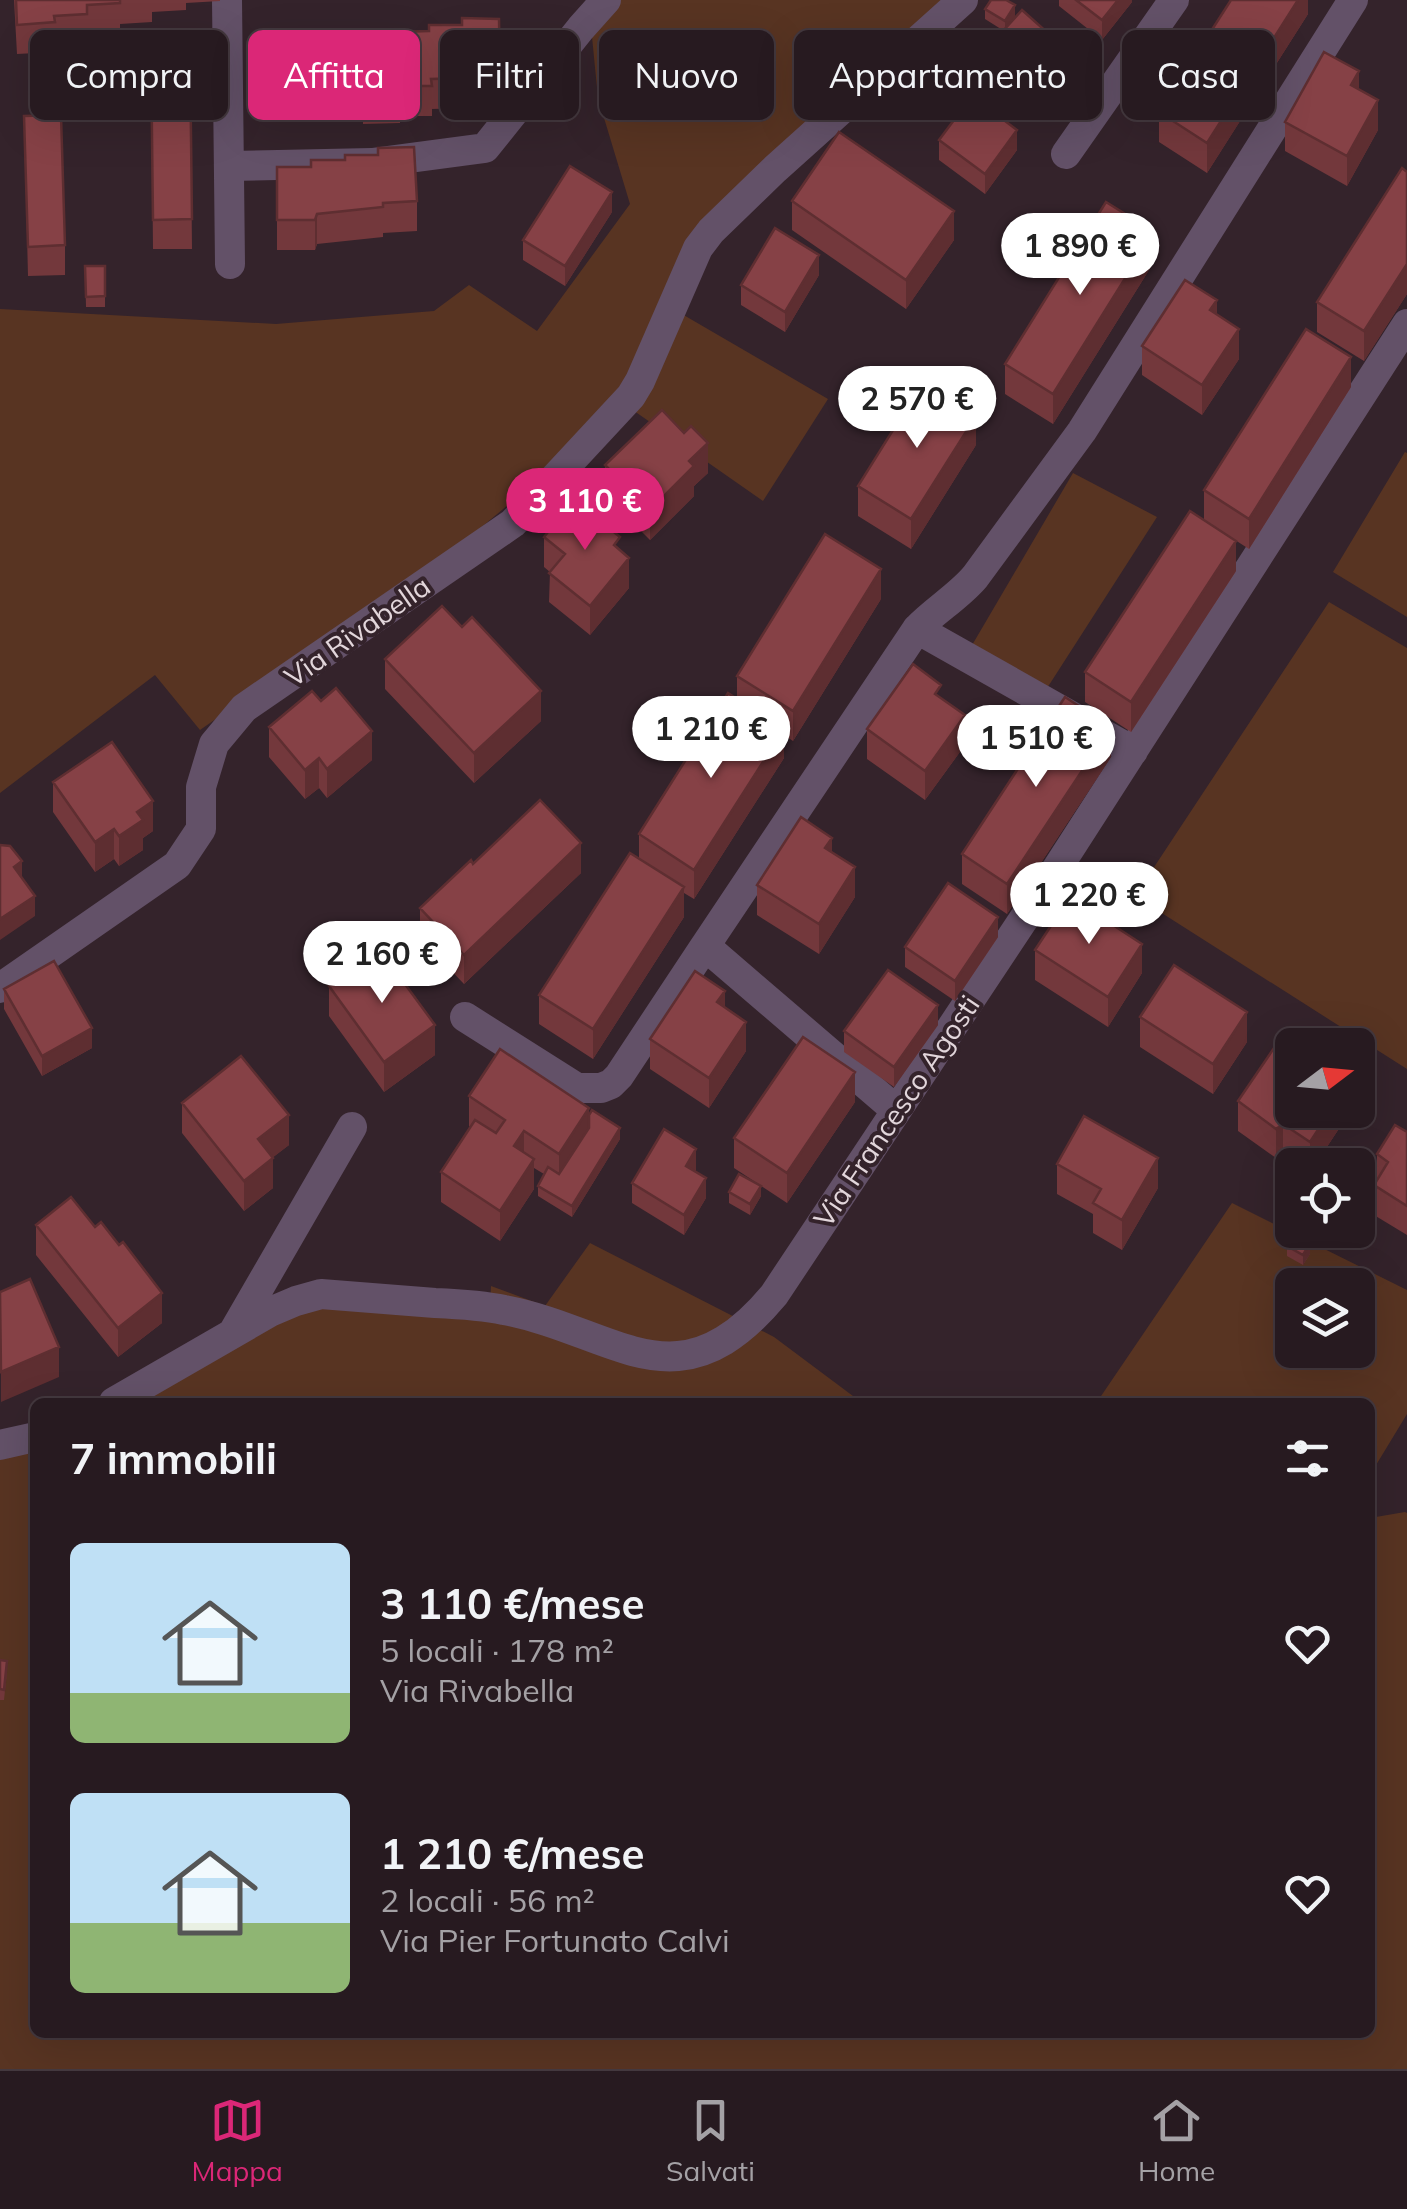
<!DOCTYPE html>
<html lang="it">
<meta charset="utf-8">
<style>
body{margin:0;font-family:Mulish,sans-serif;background:#2f2329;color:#f1f3f6;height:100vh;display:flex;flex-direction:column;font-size:38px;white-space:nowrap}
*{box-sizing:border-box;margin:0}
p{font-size:32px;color:#a4a1a5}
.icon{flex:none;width:55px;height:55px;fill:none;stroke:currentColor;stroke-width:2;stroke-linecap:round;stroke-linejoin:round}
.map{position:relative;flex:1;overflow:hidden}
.side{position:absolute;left:30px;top:1398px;width:1345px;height:640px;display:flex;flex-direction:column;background:#271a20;border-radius:15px;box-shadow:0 10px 40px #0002,0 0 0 2px #43383e}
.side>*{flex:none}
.banner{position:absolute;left:30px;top:30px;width:1348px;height:90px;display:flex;gap:20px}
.needle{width:65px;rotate:74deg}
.buttons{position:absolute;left:1275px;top:1028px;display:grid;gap:20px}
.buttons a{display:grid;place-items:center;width:100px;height:100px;border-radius:15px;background:#271a20;box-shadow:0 10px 40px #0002,0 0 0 2px #43383e;font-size:50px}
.price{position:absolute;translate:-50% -85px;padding:0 22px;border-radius:35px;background:#fff;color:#222;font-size:32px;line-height:65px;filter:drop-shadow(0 2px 5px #0008)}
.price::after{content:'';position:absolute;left:50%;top:60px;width:30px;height:22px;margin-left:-15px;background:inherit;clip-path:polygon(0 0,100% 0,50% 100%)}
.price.selected{background:#db2777;color:#fff}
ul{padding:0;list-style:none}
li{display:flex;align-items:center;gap:30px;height:250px;padding:0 40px}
li span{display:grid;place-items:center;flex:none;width:280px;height:200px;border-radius:15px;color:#555}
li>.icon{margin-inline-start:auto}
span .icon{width:120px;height:120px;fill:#fffc;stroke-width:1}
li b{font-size:42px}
h2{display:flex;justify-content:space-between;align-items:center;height:120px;padding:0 40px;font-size:42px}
.tag{padding:0 35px;border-radius:15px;background:#271a20;box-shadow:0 10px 40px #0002,0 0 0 2px #43383e;font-size:35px;line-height:90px}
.tag.selected{background:#db2777;color:#fff}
.dock{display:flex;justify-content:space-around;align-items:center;height:140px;border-top:2px solid #43383e;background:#271a20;font-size:28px;color:#a4a1a5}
.dock a{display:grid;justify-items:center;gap:5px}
.dock .selected{color:#db2777}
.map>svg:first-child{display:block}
.green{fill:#583422;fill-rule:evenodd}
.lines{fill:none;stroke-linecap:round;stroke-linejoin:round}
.street{stroke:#635168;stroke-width:30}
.wall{fill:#73383c}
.shaded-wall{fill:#5e2e31}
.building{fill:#864146;stroke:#5e2e31;stroke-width:2.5}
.labels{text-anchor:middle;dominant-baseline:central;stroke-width:8;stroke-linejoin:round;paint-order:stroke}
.street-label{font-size:28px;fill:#e2d6db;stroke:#34232b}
</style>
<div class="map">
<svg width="1407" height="2069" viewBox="0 0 1407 2069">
<rect width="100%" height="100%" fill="#34232b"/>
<path class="green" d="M 595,0 L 949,0 L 731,205 L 675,310 L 828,399 L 763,501 L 617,399 L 539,479 L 435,566 L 200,730 L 155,675 L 0,793 L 0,309 L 276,324 L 434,311 L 469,285 L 537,331 L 630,204 L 598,98 L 589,6 Z
M 1405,452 L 1407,453 L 1407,617 L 1333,572 Z
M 1073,473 L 1157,517 L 1042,696 L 968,652 Z
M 1329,602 L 1407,648 L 1407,1069 L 1135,896 Z
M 1232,1203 L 1407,1290 L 1407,1414 L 1370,1475 L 1370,1402 L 1097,1402 ZM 1292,1285 L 1358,1285 L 1358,1350 L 1292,1350 Z
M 590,1243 L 774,1337 L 861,1402 L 128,1402 L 296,1301 L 490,1306 L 491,1286 L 545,1306 Z
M 35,1442 L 35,2032 L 1370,2032 L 1370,1518 L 1405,1512 L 1407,1513 L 1407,2069 L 0,2069 L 0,1450 Z"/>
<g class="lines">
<path class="street" d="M 227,0 L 230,264
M 1066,154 L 1174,0
M 229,166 L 372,163 L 485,148 L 581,28 L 606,0
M 917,629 L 1133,751
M 0,988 L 177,865 L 201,829 L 201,787 L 214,744 L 244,708 L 513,523 L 631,396 L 640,381 L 698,248 L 711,231 L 775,169 L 963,0
M 465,1017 L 577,1088 L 601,1088 L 611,1084 L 619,1076 L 705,946
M 896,1110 L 705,946 L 917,629 C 935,610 958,597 975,577 L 1082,431 L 1353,0
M 234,1331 L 352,1127
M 114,1402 L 270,1312 L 296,1301 L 321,1294 C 359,1297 397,1300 435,1303 C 458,1304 481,1305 504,1310 C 616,1331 677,1411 774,1295 L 1047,884 L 1407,324
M 0,1445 L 35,1437"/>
</g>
<path class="wall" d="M 14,0 L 220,0 L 220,1 L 186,3 L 186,10 L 152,12 L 152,22 L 120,24 L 120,33 L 87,35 L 87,44 L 55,45 L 55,52 L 17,54 Z
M 1059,0 L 1132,0 L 1132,2 L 1102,40 L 1059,6 Z
M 1308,0 L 1308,14 L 1207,173 L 1159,142 L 1159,112 Z
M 985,9 L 1015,16 L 1010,24 L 1077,79 L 1038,122 L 984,72 L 984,52 L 1004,31 L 985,19 Z
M 499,19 L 500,101 L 465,101 L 465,108 L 432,109 L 432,116 L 400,116 L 400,123 L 363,124 L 363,38 L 395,38 Z
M 190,52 L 192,249 L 153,249 L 151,53 Z
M 285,58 L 317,58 L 318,122 L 285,122 Z
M 24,116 L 65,245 L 65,275 L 28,276 Z
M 1285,122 L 1378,130 L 1347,186 L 1285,151 Z
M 939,140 L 1017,150 L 985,194 L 939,160 Z
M 277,167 L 417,201 L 417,231 L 383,233 L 383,237 L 317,244 L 315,250 L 277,250 Z
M 1407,172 L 1407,294 L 1364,361 L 1317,332 L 1317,302 Z
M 792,201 L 954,240 L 906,309 L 792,230 Z
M 612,212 L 565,286 L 523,260 L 523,240 Z
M 1154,262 L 1053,424 L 1005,394 L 1005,364 Z
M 85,266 L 105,266 L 105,307 L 86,307 Z
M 819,275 L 785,332 L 741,305 L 741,285 Z
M 1217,315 L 1239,359 L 1202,415 L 1142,375 L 1142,346 Z
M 1351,387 L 1249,549 L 1204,520 L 1204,490 Z
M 976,445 L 911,549 L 858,516 L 858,486 Z
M 605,465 L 708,473 L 694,486 L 694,496 L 650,540 L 605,495 Z
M 544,537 L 620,550 L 629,588 L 590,635 L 549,602 L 550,572 L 544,567 Z
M 1236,571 L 1131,732 L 1085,702 L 1085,672 Z
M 881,599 L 793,741 L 784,735 L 784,758 L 694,899 L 684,893 L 684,917 L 593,1059 L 539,1024 L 539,995 L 639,859 L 639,834 L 737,699 L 737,676 Z
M 385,659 L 541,721 L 474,783 L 385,689 Z
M 941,699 L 965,745 L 925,800 L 867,759 L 867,729 Z
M 269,727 L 372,760 L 327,798 L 319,788 L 305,799 L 269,757 Z
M 1111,757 L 1007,914 L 962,884 L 962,854 Z
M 53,782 L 153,831 L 143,838 L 143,850 L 119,866 L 114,859 L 95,872 L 53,812 Z
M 832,853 L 855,897 L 819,954 L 757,915 L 757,885 Z
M 473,864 L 581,873 L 464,984 L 420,938 L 420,908 Z
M 998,937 L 955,1001 L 905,967 L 905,947 Z
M 1035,950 L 1142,973 L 1108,1027 L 1035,980 Z
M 329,986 L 435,1055 L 384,1092 L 329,1016 Z
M 4,989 L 92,1048 L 42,1076 L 4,1009 Z
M 725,1007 L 746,1051 L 709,1108 L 650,1069 L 650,1039 Z
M 1140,1017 L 1247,1042 L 1213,1094 L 1140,1047 Z
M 938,1025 L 894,1087 L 844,1052 L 844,1031 Z
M 469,1096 L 589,1115 L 620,1139 L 572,1217 L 538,1196 L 538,1186 L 544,1174 L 534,1168 L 534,1189 L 500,1241 L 441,1202 L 441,1172 L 471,1127 L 469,1126 Z
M 1238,1101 L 1346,1110 L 1346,1118 L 1315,1165 L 1300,1165 L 1283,1154 L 1276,1158 L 1238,1131 Z
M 855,1102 L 787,1203 L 734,1168 L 734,1138 Z
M 182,1103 L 289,1145 L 273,1157 L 273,1188 L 244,1211 L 182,1133 Z
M 1407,1132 L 1407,1235 L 1374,1215 L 1374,1185 L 1377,1180 L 1377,1154 Z
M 1057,1164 L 1158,1188 L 1122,1250 L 1093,1233 L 1093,1214 L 1057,1194 Z
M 696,1169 L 695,1172 L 706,1198 L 684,1235 L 632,1203 L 632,1183 Z
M 729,1192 L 761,1196 L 750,1215 L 729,1203 Z
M 36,1225 L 162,1323 L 118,1357 L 36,1255 Z
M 1287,1246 L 1310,1254 L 1303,1265 L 1287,1256 Z
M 0,1660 L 7,1671 L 4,1700 L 0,1700 Z"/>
<path class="shaded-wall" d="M 1118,0 L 1132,0 L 1132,2 L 1102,40 L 1102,20 Z
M 1298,0 L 1308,0 L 1308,14 L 1207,173 L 1207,143 Z
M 1015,5 L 1015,16 L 1005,31 L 1005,21 Z
M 1077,59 L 1077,79 L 1038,122 L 1038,101 Z
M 1359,71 L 1359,101 L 1351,85 Z
M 1378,100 L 1378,130 L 1347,186 L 1347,156 Z
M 1017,130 L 1017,150 L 985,194 L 985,174 Z
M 612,192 L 612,212 L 565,286 L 565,266 Z
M 954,211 L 954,240 L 906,309 L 906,280 Z
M 317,214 L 317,244 L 315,250 L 315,220 Z
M 1154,232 L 1154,262 L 1053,424 L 1053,394 Z
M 819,255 L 819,275 L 785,332 L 785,312 Z
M 1407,264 L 1407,294 L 1364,361 L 1364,331 Z
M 1217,300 L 1217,330 L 1210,310 Z
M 1239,329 L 1239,359 L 1202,415 L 1202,385 Z
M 1351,357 L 1351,387 L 1249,549 L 1249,519 Z
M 976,416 L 976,445 L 911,549 L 911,519 Z
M 708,443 L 708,473 L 694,486 L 694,496 L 650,540 L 650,510 L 689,461 Z
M 1236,541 L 1236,571 L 1131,732 L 1131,702 Z
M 629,558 L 629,588 L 590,635 L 590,606 Z
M 881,569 L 881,599 L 793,741 L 793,711 Z
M 541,691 L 541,721 L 474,783 L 474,753 Z
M 965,715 L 965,745 L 925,800 L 925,771 Z
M 1111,727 L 1111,757 L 1007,914 L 1007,884 Z
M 784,729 L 784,758 L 694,899 L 694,870 Z
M 372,731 L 372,760 L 327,798 L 327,769 Z
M 319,758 L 319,788 L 305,799 L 305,770 Z
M 153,801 L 153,831 L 143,838 L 143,850 L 119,866 L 119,836 L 137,812 Z
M 114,829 L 114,859 L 95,872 L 95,842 Z
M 832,838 L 832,868 L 825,848 Z
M 581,843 L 581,873 L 464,984 L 464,955 Z
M 22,861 L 22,881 L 14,867 Z
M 855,867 L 855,897 L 819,954 L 819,924 Z
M 684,887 L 684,917 L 593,1059 L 593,1029 Z
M 35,896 L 35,916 L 0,940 L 0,919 Z
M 998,917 L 998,937 L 955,1001 L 955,981 Z
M 1142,944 L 1142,973 L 1108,1027 L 1108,997 Z
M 725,991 L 725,1020 L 717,1002 Z
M 938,1005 L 938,1025 L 894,1087 L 894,1067 Z
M 1247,1012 L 1247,1042 L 1213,1094 L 1213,1064 Z
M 746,1022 L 746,1051 L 709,1108 L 709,1078 Z
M 435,1025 L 435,1055 L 384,1092 L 384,1062 Z
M 92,1028 L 92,1048 L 42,1076 L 42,1056 Z
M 855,1072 L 855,1102 L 787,1203 L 787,1173 Z
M 589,1108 L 589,1138 L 559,1184 L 559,1154 Z
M 1331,1110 L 1346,1110 L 1346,1118 L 1315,1165 L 1310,1165 L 1310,1142 Z
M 289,1115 L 289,1145 L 258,1169 L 258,1139 Z
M 1283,1124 L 1283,1154 L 1276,1158 L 1276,1129 Z
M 620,1128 L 620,1139 L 572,1217 L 572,1206 Z
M 524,1131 L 524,1161 L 514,1146 Z
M 696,1149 L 696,1169 L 686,1186 L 686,1166 Z
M 273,1158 L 273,1188 L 244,1211 L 244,1181 Z
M 1158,1158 L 1158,1188 L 1122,1250 L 1122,1220 Z
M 534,1159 L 534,1189 L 500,1241 L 500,1211 Z
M 706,1178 L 706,1198 L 684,1235 L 684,1215 Z
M 761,1186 L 761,1196 L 750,1215 L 750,1204 Z
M 1310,1243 L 1310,1254 L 1303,1265 L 1303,1255 Z
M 162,1293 L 162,1323 L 118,1357 L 118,1328 Z
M 59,1347 L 59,1377 L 1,1402 L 1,1372 Z"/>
<path class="building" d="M 16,0 L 120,0 L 120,3 L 87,5 L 87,14 L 54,16 L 55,22 L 17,25 Z
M 991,0 L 1006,0 L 1015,5 L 1005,21 L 985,9 Z
M 1076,0 L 1118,0 L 1102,20 Z
M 1231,0 L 1298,0 L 1207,143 L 1159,112 Z
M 1022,10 L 1077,59 L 1038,101 L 984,52 Z
M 462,18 L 499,19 L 500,71 L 464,71 L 465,78 L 431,79 L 432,86 L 400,86 L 400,94 L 363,94 L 363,38 L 395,38 L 396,32 L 429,31 L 429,25 L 462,25 Z
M 190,52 L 192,219 L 153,220 L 151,53 Z
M 1324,52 L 1359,71 L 1351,85 L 1378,100 L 1347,156 L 1285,122 Z
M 285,58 L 317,58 L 318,111 L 285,112 Z
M 972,96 L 1017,130 L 985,174 L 939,140 Z
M 61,115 L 65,245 L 28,247 L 24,116 Z
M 839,132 L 954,211 L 906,280 L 792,201 Z
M 414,147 L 417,201 L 383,203 L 383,207 L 317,214 L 315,220 L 277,220 L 277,167 L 311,167 L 311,160 L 345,160 L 345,155 L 378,155 L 378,148 Z
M 570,166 L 612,192 L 565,266 L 523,240 Z
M 1402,168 L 1407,172 L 1407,264 L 1364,331 L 1317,302 Z
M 1106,202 L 1154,232 L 1053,394 L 1005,364 Z
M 775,228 L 819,255 L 785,312 L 741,285 Z
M 85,266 L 105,266 L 105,296 L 86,297 Z
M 1185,280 L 1217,300 L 1210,310 L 1239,329 L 1202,385 L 1142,346 Z
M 1306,329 L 1351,357 L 1249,519 L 1204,490 Z
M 923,382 L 976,416 L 911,519 L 858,486 Z
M 662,410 L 684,433 L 691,426 L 708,443 L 689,461 L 694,466 L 650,510 L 605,465 Z
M 574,500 L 620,537 L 614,545 L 629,558 L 590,606 L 549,573 L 565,554 L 544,537 Z
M 1190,511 L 1236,541 L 1131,702 L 1085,672 Z
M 825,534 L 881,569 L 793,711 L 737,676 Z
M 442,606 L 462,627 L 472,617 L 541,691 L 474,753 L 385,659 Z
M 913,664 L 941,685 L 935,694 L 965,715 L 925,771 L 867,729 Z
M 336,688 L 372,731 L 327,769 L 319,758 L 305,770 L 269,727 L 312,691 L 321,701 Z
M 728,693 L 784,729 L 694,870 L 639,834 Z
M 1065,697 L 1111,727 L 1007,884 L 962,854 Z
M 112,742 L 153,801 L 137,812 L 143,820 L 119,836 L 114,829 L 95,842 L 53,782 Z
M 540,800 L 581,843 L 464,955 L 420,908 L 471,860 L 473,864 Z
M 801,817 L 832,838 L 825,848 L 855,867 L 819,924 L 757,885 Z
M 0,845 L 10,846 L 22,861 L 14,867 L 35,896 L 0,919 Z
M 630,853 L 684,887 L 593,1029 L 539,995 Z
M 948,883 L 998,917 L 955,981 L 905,947 Z
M 1070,897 L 1142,944 L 1108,997 L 1035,950 Z
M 380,950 L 435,1025 L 384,1062 L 329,986 Z
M 54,961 L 92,1028 L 42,1056 L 4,989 Z
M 1174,965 L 1247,1012 L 1213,1064 L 1140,1017 Z
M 888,970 L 938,1005 L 894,1067 L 844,1031 Z
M 695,971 L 725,991 L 717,1002 L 746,1022 L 709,1078 L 650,1039 Z
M 803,1037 L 855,1072 L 787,1173 L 734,1138 Z
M 1274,1048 L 1292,1061 L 1292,1110 L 1331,1110 L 1310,1142 L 1283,1124 L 1276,1129 L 1238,1101 Z
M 500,1049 L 589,1108 L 559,1154 L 524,1131 L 514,1146 L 534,1159 L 500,1211 L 441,1172 L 475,1120 L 496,1133 L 505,1120 L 469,1096 Z
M 241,1056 L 289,1115 L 258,1139 L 273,1158 L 244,1181 L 182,1103 Z
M 592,1110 L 620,1128 L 572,1206 L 538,1186 L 548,1167 L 559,1174 L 589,1128 L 589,1115 Z
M 1084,1116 L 1158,1158 L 1122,1220 L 1093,1203 L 1101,1189 L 1057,1164 Z
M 1395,1125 L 1407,1132 L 1407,1206 L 1374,1185 L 1388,1162 L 1377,1154 Z
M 664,1129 L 696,1149 L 686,1166 L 706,1178 L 684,1215 L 632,1183 Z
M 739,1174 L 761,1186 L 750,1204 L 729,1192 Z
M 71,1197 L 95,1227 L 101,1222 L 119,1245 L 123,1242 L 162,1293 L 118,1328 L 36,1225 Z
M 1294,1234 L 1310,1243 L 1303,1255 L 1287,1246 Z
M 30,1279 L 59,1347 L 1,1372 L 0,1292 Z
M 0,1660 L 7,1661 L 4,1690 L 0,1689 Z"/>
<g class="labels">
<g class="street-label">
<text transform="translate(357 631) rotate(-35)">Via Rivabella</text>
<text transform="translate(896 1111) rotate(-56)">Via Francesco Agosti</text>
</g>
</g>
</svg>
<div class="buttons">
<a><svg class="needle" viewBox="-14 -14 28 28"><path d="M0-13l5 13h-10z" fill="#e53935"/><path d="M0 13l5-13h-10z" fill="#a4a1a5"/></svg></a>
<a><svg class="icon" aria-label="locate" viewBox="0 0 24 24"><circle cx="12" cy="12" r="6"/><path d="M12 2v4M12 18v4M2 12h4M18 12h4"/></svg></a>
<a><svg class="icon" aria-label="layers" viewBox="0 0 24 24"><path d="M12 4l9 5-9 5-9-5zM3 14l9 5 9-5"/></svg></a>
</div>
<b class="price" style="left:1080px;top:298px">1 890 €</b>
<b class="price" style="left:917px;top:451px">2 570 €</b>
<b class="price selected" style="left:585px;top:553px">3 110 €</b>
<b class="price" style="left:711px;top:781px">1 210 €</b>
<b class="price" style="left:1036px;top:790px">1 510 €</b>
<b class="price" style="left:1089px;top:947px">1 220 €</b>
<b class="price" style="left:382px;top:1006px">2 160 €</b>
<div class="banner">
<a class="tag">Compra</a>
<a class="tag selected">Affitta</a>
<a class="tag">Filtri</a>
<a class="tag">Nuovo</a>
<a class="tag">Appartamento</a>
<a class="tag">Casa</a>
</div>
<section class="side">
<h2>7 immobili<svg class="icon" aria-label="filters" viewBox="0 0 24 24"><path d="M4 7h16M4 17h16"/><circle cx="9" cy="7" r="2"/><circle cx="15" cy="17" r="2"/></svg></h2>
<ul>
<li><span style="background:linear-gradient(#bfe0f5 75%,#8fb573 0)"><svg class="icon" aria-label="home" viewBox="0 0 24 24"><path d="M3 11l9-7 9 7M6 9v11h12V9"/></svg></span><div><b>3 110 €/mese</b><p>5 locali · 178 m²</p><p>Via Rivabella</p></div><svg class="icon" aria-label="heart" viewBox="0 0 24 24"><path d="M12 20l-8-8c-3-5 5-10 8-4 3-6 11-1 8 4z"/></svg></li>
<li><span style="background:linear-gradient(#bfe0f5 65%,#8fb573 0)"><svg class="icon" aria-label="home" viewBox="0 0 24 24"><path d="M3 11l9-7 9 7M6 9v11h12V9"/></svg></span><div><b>1 210 €/mese</b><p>2 locali · 56 m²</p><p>Via Pier Fortunato Calvi</p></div><svg class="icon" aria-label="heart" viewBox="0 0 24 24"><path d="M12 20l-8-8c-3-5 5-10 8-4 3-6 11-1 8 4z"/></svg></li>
</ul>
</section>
</div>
<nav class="dock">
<a class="selected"><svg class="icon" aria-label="map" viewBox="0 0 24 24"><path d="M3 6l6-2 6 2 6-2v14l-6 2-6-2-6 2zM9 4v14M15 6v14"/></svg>Mappa</a>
<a><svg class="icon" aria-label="saved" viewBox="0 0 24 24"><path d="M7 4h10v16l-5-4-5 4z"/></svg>Salvati</a>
<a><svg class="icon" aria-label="home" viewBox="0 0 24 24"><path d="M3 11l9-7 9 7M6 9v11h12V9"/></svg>Home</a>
</nav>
